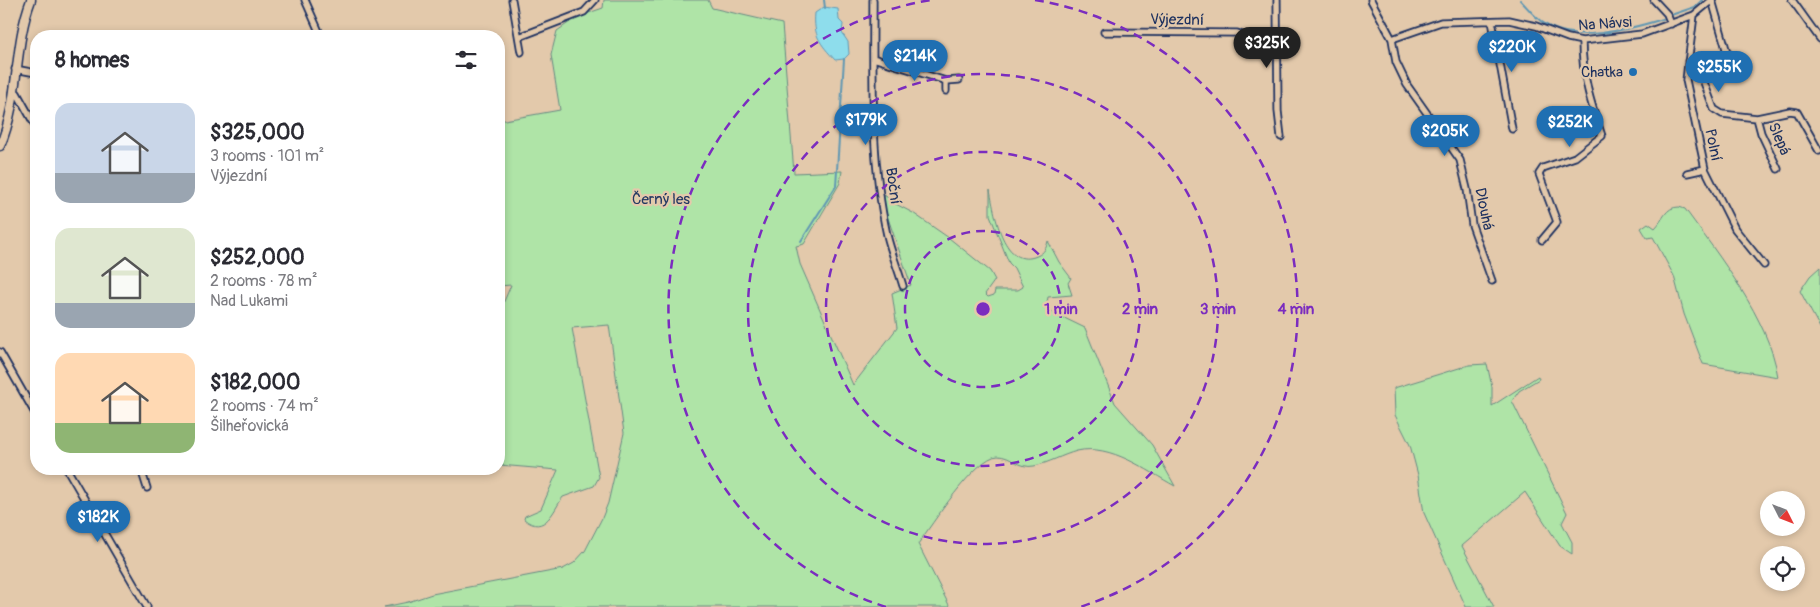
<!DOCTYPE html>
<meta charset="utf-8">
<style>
body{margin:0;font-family:Pangolin,sans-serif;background:#f7f7f7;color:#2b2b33;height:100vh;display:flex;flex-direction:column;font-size:19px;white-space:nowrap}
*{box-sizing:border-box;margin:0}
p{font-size:16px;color:#7c7c81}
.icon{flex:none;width:28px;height:28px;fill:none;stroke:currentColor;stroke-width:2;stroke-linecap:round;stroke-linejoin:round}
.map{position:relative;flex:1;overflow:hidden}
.drawer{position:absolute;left:30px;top:30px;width:475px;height:445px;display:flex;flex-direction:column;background:#fff;border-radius:20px;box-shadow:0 2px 8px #0003}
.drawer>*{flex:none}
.needle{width:32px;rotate:132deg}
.fabs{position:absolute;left:1760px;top:491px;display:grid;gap:10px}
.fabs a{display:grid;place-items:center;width:45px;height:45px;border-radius:50%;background:#fff;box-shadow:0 2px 8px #0003;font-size:25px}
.price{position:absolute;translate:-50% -42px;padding:0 11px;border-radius:18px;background:#1f6fb2;color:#fff;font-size:16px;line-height:32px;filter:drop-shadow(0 1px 2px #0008)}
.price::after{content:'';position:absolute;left:50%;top:30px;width:15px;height:11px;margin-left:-8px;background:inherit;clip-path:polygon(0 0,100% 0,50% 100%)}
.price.current{background:#222;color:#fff}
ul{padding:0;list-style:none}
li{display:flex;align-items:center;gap:15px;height:125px;padding:0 25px}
li span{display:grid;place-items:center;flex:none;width:140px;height:100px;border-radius:15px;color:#555}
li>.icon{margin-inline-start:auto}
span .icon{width:60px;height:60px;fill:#fffc;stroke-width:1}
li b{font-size:21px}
h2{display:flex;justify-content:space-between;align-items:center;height:60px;padding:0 25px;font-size:21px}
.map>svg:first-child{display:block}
.green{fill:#afe4a7;stroke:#658a82}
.water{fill:#8eddec;stroke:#6097b3}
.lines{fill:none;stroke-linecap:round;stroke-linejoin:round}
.stream{stroke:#6097b3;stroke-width:2}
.street-casing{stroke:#1b2f5e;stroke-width:9}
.secondary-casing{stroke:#1b2f5e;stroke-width:11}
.street{stroke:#e3c9ab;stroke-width:5.5}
.secondary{stroke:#e3c9ab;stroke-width:8}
.ring{fill:none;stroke:#7b2cbf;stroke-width:2.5;stroke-dasharray:9 6}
.poi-dot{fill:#1f6fb2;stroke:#e3c9ab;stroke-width:2}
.labels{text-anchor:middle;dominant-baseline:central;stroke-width:4.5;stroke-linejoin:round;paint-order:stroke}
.street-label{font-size:15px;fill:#1b2f5e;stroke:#e3c9ab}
.poi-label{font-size:15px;fill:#1b2f5e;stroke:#e3c9ab;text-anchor:end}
.park-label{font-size:15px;fill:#223862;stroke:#e3c9ab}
.centre{fill:#7b2cbf;stroke:#e3c9ab;stroke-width:2.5}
.ring-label{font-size:15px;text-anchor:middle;font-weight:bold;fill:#7b2cbf;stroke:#e3c9ab;stroke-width:4.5;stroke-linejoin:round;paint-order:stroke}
</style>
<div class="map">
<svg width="1820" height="607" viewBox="0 0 1820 607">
<rect width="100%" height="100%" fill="#e3c9ab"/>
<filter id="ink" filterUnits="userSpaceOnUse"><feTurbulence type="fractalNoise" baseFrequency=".02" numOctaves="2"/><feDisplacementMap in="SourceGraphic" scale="10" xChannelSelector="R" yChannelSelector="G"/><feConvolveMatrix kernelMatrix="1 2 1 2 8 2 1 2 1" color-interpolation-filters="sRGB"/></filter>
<g filter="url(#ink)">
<path class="green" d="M 604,0 L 708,0 L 712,8 L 782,24 L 794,173 L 842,171 L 840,183 L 804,244 L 796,246 L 800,264 L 853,385 L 897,328 L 892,293 L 911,285 L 880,195 L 886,196 L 890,201 L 913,213 L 949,238 L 990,271 L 995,280 L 985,294 L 988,297 L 994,295 L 995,290 L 1018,290 L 1023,287 L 1014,268 L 1009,263 L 990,215 L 990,190 C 994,211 1002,267 1034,257 C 1043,254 1046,250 1048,241 L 1059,262 L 1071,278 L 1068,283 L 1072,295 L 1048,297 L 1047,303 L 1052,312 L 1085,328 L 1115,403 L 1152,445 L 1175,486 C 1147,471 1111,443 1077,451 C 1062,455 1049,463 1034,466 C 1020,469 1011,456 998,456 C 976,456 931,526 918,544 L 950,607 L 384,607 L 408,602 L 432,594 L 563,569 L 574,563 L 585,551 L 602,518 L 608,503 L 624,433 L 609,325 L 572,328 L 599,477 L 594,486 L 563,497 C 554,509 545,537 524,519 L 525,516 L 541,509 L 558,470 L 499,465 L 499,313 L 511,285 L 499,286 L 499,121 L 560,110 L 551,55 L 557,31 L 577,17 L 603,8 Z
M 1679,207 L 1685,209 C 1719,256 1769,319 1778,377 L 1703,364 L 1684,314 L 1674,276 L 1653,237 L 1647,238 L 1641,228 L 1648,223 L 1655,228 C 1664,219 1665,207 1679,207 Z
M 1820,267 L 1820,328 L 1800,291 L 1810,276 Z
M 1487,364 L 1492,387 L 1492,406 L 1538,376 L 1539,379 L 1519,391 L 1512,401 L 1567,513 L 1562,523 L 1572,542 L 1572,554 L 1560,546 L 1525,492 L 1462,546 L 1494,607 L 1466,607 L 1424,513 L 1418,475 L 1410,445 L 1395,415 L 1394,388 L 1469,365 Z"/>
<path class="water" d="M 824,7 L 838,9 L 839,20 L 843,24 L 842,33 L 848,42 L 849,54 L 844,59 L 835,60 C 820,43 813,36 815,13 Z"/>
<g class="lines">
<path class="stream" d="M 824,0 L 825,8
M 1520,0 C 1527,7 1534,16 1542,22 C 1573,45 1630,29 1663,19
M 1671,15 L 1695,7 L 1702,0
M 801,241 L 836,186 L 844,59"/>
<g class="street-casing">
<path id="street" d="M 305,0 L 321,36
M 512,0 L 521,52
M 873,0 C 873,77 870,159 887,235 C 891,252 898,269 903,286
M 1277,0 L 1278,111 L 1281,137
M 1371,0 L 1392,39 L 1396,62 L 1407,85 L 1460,160 L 1467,189 L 1472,225 L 1492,281
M 1654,0 L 1667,14 L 1671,24
M 1712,0 L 1726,49 L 1736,74
M 1792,0 L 1820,39
M 1694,15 L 1686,80 L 1705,169 L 1735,229 L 1764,265
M 1492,21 L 1512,129
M 1104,32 L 1237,33 L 1277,49
M 519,37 L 584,12 L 595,0
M 1392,39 L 1441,22 L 1509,20 L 1536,26 L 1568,38 L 1582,41 L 1642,34 L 1694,15 L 1712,0
M 873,58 L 946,81 L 959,80
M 1688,61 L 1702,77 L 1714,109 L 1722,114 L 1757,118 L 1790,111 L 1797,112 L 1819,151
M 15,69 L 36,73
M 946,91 L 946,81
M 13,92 L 17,93 L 36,127
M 1757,118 L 1761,133 L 1778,169
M 1687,173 L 1705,169
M 1542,240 L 1557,222 L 1539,174 L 1543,168 L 1575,157 L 1602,136 C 1591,104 1582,76 1582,41
M 0,352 L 36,415
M 67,469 L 147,607
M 141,469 L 147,488"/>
</g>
<g class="secondary-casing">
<path id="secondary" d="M 0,146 C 20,100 13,47 31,0"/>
</g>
<use href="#street" class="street"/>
<use href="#secondary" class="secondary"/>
</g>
</g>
<g class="ring">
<circle cx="983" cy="309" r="78"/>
<circle cx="983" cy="309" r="157"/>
<circle cx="983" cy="309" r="235"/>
<path d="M886 607A313 313 0 0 1 931 0M1035 0A313 313 0 0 1 1080 607"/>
</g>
<circle class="poi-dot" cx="1633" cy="72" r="5"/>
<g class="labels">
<g class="street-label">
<text transform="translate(1177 20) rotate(1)">Výjezdní</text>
<text transform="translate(1605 24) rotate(-4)">Na Návsi</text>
<text transform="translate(1779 139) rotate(67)">Slepá</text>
<text transform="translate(1713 145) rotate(78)">Polní</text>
<text transform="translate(893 186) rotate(82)">Boční</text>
<text transform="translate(1484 209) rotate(78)">Dlouhá</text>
</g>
<g class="poi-label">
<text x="1623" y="72">Chatka</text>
</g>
<g class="park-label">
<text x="661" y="199">Černý les</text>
</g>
</g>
<circle cx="983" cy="309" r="8" class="centre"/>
<g class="ring-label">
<text x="1061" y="314">1 min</text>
<text x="1140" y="314">2 min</text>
<text x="1218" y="314">3 min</text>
<text x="1296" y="314">4 min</text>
</g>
</svg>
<div class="fabs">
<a><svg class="needle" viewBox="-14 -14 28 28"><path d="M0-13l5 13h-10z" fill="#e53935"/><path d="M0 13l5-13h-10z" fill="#7c7c81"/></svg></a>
<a><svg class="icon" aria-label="locate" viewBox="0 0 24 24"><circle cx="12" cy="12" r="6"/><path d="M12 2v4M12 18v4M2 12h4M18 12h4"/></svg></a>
</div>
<b class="price current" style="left:1267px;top:69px">$325K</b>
<b class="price" style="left:1512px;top:73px">$220K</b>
<b class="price" style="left:915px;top:82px">$214K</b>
<b class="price" style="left:1719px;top:93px">$255K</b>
<b class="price" style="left:866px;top:146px">$179K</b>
<b class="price" style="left:1570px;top:148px">$252K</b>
<b class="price" style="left:1445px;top:157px">$205K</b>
<b class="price" style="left:98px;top:543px">$182K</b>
<section class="drawer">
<h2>8 homes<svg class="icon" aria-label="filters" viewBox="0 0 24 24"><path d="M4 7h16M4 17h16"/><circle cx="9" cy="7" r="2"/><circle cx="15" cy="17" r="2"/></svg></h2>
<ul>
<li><span style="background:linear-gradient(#c9d6e8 70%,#9aa5b1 0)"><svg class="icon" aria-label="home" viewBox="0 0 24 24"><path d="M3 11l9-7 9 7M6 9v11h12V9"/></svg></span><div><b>$325,000</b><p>3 rooms · 101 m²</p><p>Výjezdní</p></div></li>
<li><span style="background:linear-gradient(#dfe7d0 75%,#9aa5b1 0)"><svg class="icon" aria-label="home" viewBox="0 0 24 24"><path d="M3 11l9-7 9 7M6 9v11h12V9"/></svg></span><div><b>$252,000</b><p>2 rooms · 78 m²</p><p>Nad Lukami</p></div></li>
<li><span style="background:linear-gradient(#ffd9b3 70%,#8fb573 0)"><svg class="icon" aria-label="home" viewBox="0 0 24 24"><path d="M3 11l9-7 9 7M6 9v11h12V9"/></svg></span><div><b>$182,000</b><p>2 rooms · 74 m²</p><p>Šilheřovická</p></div></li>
</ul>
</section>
</div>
